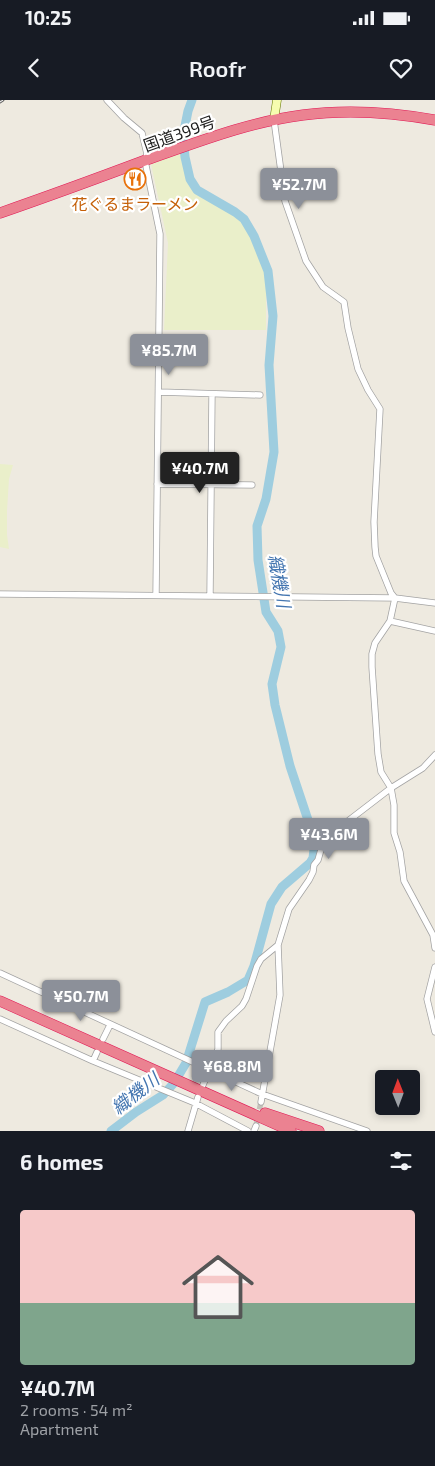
<!DOCTYPE html>
<meta charset="utf-8">
<style>
body{margin:0;font-family:"Exo 2","Noto Sans JP",sans-serif;background:#20242c;color:#f1f3f6;height:100vh;display:flex;flex-direction:column;font-size:19px;white-space:nowrap}
*{box-sizing:border-box;margin:0}
p{font-size:16px;color:#9ea1a6}
.icon{flex:none;width:28px;height:28px;fill:none;stroke:currentColor;stroke-width:2;stroke-linecap:round;stroke-linejoin:round}
.map{position:relative;height:1031px;overflow:hidden}
.panel{display:flex;flex-direction:column;background:#171b24;flex:1}
.panel>*{flex:none}
.needle{width:32px;rotate:359deg}
.fabs{position:absolute;left:375px;top:970px;display:grid;gap:10px}
.fabs a{display:grid;place-items:center;width:45px;height:45px;border-radius:5px;background:#171b24;box-shadow:0 2px 8px #0003;font-size:25px}
.price{position:absolute;translate:-50% -42px;padding:0 11px;border-radius:5px;background:#8c9099;color:#fff;font-size:16px;line-height:32px;filter:drop-shadow(0 1px 2px #0008)}
.price::after{content:'';position:absolute;left:50%;top:30px;width:15px;height:11px;margin-left:-8px;background:inherit;clip-path:polygon(0 0,100% 0,50% 100%)}
.price.active{background:#222;color:#fff}
ul{padding:0;list-style:none}
li{display:grid;align-content:center;gap:10px;height:265px;padding:0 20px}
li+li{border-top:1px solid #363941}
li span{display:grid;place-items:center;height:155px;border-radius:5px;color:#555}
li>.icon{margin-inline-start:auto}
span .icon{width:90px;height:90px;fill:#fffc;stroke-width:1}
li b{font-size:21px}
h2{display:flex;justify-content:space-between;align-items:center;height:60px;padding:0 20px;font-size:21px}
.status{display:flex;justify-content:space-between;align-items:center;height:35px;padding:0 25px;background:#171b24;direction:ltr}
.status svg{height:14px;fill:currentColor}
header{display:flex;justify-content:space-between;align-items:center;height:65px;padding:0 20px;background:#171b24;font-size:22px;font-weight:600}
.map>svg:first-child{display:block}
.farmland{fill:#eaefca}
.lines{fill:none;stroke-linecap:round;stroke-linejoin:round}
.river{stroke:#9ecddf;stroke-width:9}
.street-tunnel{stroke:#c4c1b9;stroke-width:5.5;stroke-dasharray:5.5 3;stroke-linecap:butt}
.street-casing{stroke:#a3a3a3;stroke-width:7}
.secondary-casing{stroke:#647600;stroke-width:9}
.highway-casing{stroke:#e11955;stroke-width:11}
.street{stroke:#fff;stroke-width:5.5}
.secondary{stroke:#f6fdaf;stroke-width:8}
.highway{stroke:#eb8291;stroke-width:10}
.rail-casing{stroke:#6a6a6a;stroke-width:3}
.rail{stroke:#fff;stroke-width:1;stroke-dasharray:4;stroke-linecap:butt}
.labels{text-anchor:middle;dominant-baseline:central;stroke-width:4.5;stroke-linejoin:round;paint-order:stroke}
.street-label{font-size:16px;fill:#1c1c1c;stroke:#fff}
.food-label{font-size:16px;fill:#c56008;stroke:#fff}
.water-label{font-size:18px;font-style:italic;fill:#4375b0;stroke:#fff}
</style>
<div class="status"><b>10:25</b><svg viewBox="0 0 49 12"><path d="M0 12V9h3v3zM5 12V6h3v6zM10 12V3h3v9zM15 12V0h3v12zM26 1h20v11H26zM47 4h2v5h-2z"/></svg></div>
<header><svg class="icon" aria-label="back" viewBox="0 0 24 24"><path d="M15 5l-7 7 7 7"/></svg>Roofr<svg class="icon" aria-label="heart" viewBox="0 0 24 24"><path d="M12 20l-8-8c-3-5 5-10 8-4 3-6 11-1 8 4z"/></svg></header>
<div class="map">
<svg width="435" height="1031" viewBox="0 0 435 1031">
<rect width="100%" height="100%" fill="#eeeae0"/>
<path class="farmland" d="M 185,51 L 194,89 L 244,123 L 266,166 L 266,230 L 164,230 L 168,143 L 151,64 Z
M 0,364 L 13,365 L 9,379 L 7,411 L 7,435 L 9,449 L 0,447 Z"/>
<g class="lines">
<path class="river" d="M 111,1031 L 136,1012 L 163,995 L 174,983 L 186,963 L 205,902 L 228,892 L 248,880 L 254,866 L 271,804 L 282,787 L 310,763 L 313,758 L 315,741 L 290,666 L 275,605 L 272,584 L 281,547 L 278,531 L 266,512 L 258,460 L 257,426 L 266,399 L 274,352 L 269,265 L 273,216 L 268,171 L 254,136 L 244,119 L 235,112 L 197,90 L 190,79 L 185,57 L 183,36 L 188,11 L 192,0"/>
<path class="street-tunnel" d="M 256,1026 L 261,1002"/>
<g class="street-casing">
<path id="street" d="M 107,0 L 124,18 L 142,33 L 147,54 L 145,61 L 160,134 L 156,495
M 274,20 L 285,101 L 306,161 L 323,187 L 344,202 L 348,228 L 358,269 L 368,290 L 380,309 L 374,422 L 375,447 L 376,456 L 391,493 L 395,498 L 390,521 L 375,543 L 372,554 L 372,567 L 378,654 L 381,672 L 391,688 L 394,705 L 394,733 L 400,752 L 404,781 L 433,835 L 435,848
M 159,292 L 260,295
M 157,384 L 252,385
M 0,494 L 395,498 L 435,503
M 210,495 L 212,294
M 390,521 L 435,531
M 435,867 L 427,899 L 435,932
M 0,873 L 262,994 L 367,1031
M 0,919 L 93,961 L 195,1003 L 248,1031
M 103,939 L 110,925
M 93,961 L 97,952
M 203,985 L 218,949 L 218,932 L 226,921 L 242,906 L 246,899 L 257,866 L 261,859 L 278,845
M 261,1002 L 280,895 L 278,845 L 289,809 L 309,780 L 313,772 L 314,765 L 318,760 L 322,746 L 323,734 L 348,721 L 391,688 L 423,668 L 435,655
M 188,1031 L 198,997
M 254,1031 L 256,1026"/>
</g>
<g class="secondary-casing">
<path id="secondary" d="M 274,20 L 277,0"/>
</g>
<g class="highway-casing">
<path id="highway" d="M 0,113 C 49,96 98,78 146,60 C 198,42 248,22 303,15 C 347,9 391,12 435,20
M 0,901 L 291,1031
M 265,1013 L 319,1031"/>
</g>
<use href="#street" class="street"/>
<use href="#secondary" class="secondary"/>
<use href="#highway" class="highway"/>
<g class="rail-casing">
<path id="rail" d="M 0,2 L 3,0"/>
</g>
<use href="#rail" class="rail"/>
</g>
<defs>
<g id="restaurant-ring" transform="scale(1.125)"><circle r="9.5" fill="#fff" stroke="#e8710a" stroke-width="1.5"/><path d="M-5-6h1v4h1v-4h1v4h1v-4h1v5L-1.5 .5V6h-2V.5L-5-1ZM5-6V6H3V1.5H1.5Q1.5-4 5-6Z" fill="#e8710a"/></g>
</defs>
<g fill-rule="evenodd">
<use href="#restaurant-ring" x="135" y="79"/>
</g>
<g class="labels">
<g class="street-label">
<text transform="translate(179 33) rotate(-20)">国道399号</text>
</g>
<g class="food-label">
<text x="135" y="103">花ぐるまラーメン</text>
</g>
<g class="water-label">
<text transform="translate(280 481) rotate(80)">織機川</text>
<text transform="translate(135 993) rotate(-38)">織機川</text>
</g>
</g>
</svg>
<div class="fabs">
<a><svg class="needle" viewBox="-14 -14 28 28"><path d="M0-13l5 13h-10z" fill="#e53935"/><path d="M0 13l5-13h-10z" fill="#9ea1a6"/></svg></a>
</div>
<b class="price" style="left:299px;top:110px">¥52.7M</b>
<b class="price" style="left:169px;top:276px">¥85.7M</b>
<b class="price active" style="left:200px;top:394px">¥40.7M</b>
<b class="price" style="left:329px;top:760px">¥43.6M</b>
<b class="price" style="left:81px;top:922px">¥50.7M</b>
<b class="price" style="left:232px;top:992px">¥68.8M</b>
</div>
<section class="panel">
<h2>6 homes<svg class="icon" aria-label="filters" viewBox="0 0 24 24"><path d="M4 7h16M4 17h16"/><circle cx="9" cy="7" r="2"/><circle cx="15" cy="17" r="2"/></svg></h2>
<ul>
<li><span style="background:linear-gradient(#f6c9c9 60%,#7fa58c 0)"><svg class="icon" aria-label="home" viewBox="0 0 24 24"><path d="M3 11l9-7 9 7M6 9v11h12V9"/></svg></span><div><b>¥40.7M</b><p>2 rooms · 54 m²</p><p>Apartment</p></div></li>
</ul>
</section>
